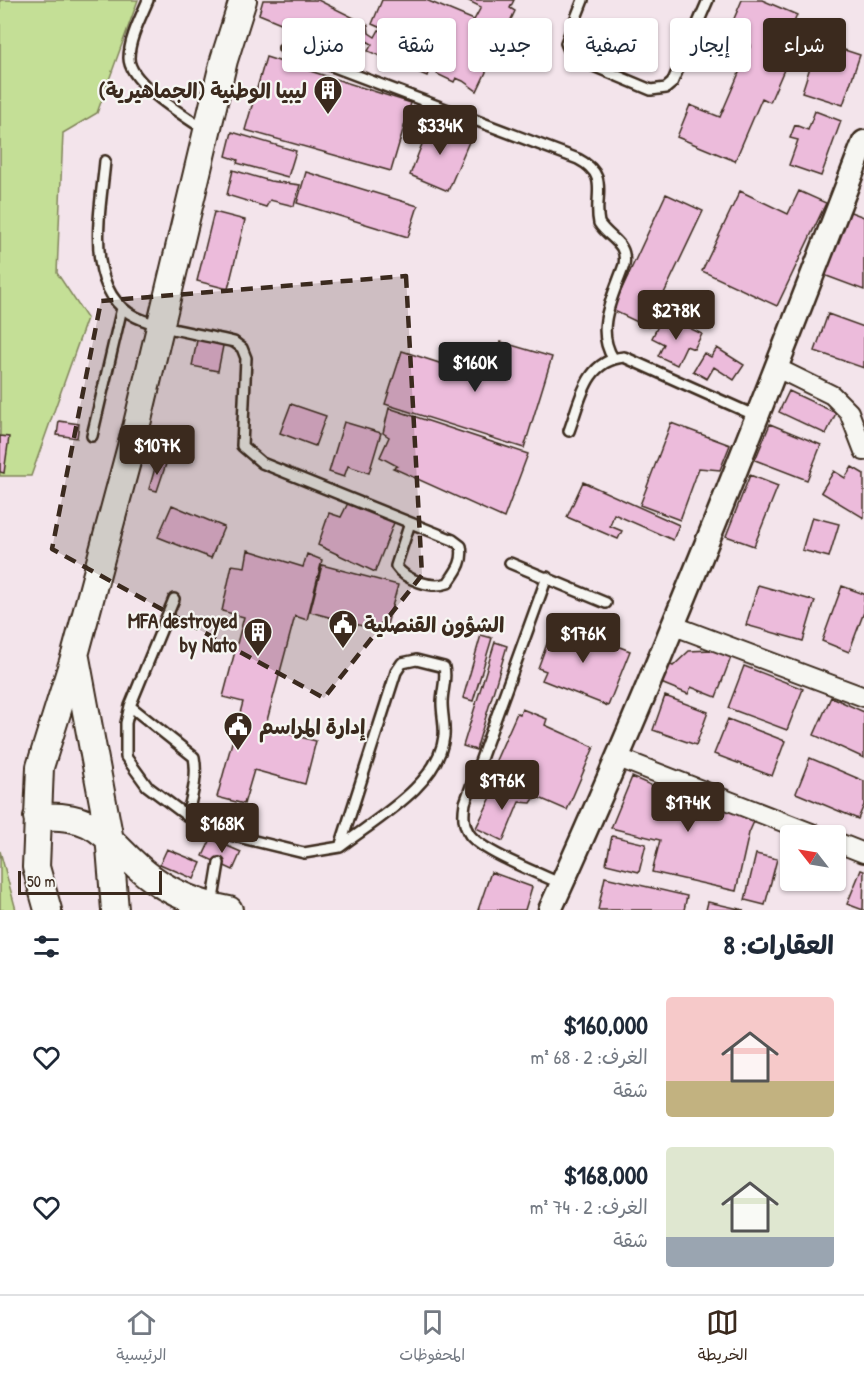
<!DOCTYPE html>
<html lang="ar">
<meta charset="utf-8">
<style>
body{margin:0;font-family:"Patrick Hand","Playpen Sans Arabic",sans-serif;background:#f6f6f7;color:#1f2937;direction:rtl;height:100vh;display:flex;flex-direction:column;font-size:22px;white-space:nowrap}
*{box-sizing:border-box;margin:0}
p{font-size:20px;color:#747a83}
.icon{flex:none;width:33px;height:33px;fill:none;stroke:currentColor;stroke-width:2;stroke-linecap:round;stroke-linejoin:round}
.map{position:relative;height:910px;overflow:hidden;direction:ltr}
.drawer{display:flex;flex-direction:column;background:#fff;flex:1}
.drawer>*{flex:none}
.banner{position:absolute;left:18px;top:18px;width:828px;height:54px;direction:rtl;display:flex;gap:12px}
.needle{width:39px;rotate:301deg}
.tools{position:absolute;left:780px;top:825px;display:grid;gap:12px}
.tools a{display:grid;place-items:center;width:66px;height:66px;border-radius:6px;background:#fff;box-shadow:0 2px 4px #0004;font-size:30px}
.scale{position:absolute;left:18px;bottom:15px;width:144px;box-sizing:border-box;padding-left:6px;border:3px solid #3b2a1e;border-top:0;font-size:16px;line-height:21px;white-space:nowrap;color:#3b2a1e;-webkit-text-stroke:4px #f6f6f2;paint-order:stroke}
.price{position:absolute;translate:-50% -51px;padding:0 14px;border-radius:6px;background:#3b2a1e;color:#fff;font-size:20px;line-height:39px;filter:drop-shadow(0 2px 3px #0008)}
.price::after{content:'';position:absolute;left:50%;top:36px;width:18px;height:14px;margin-left:-9px;background:inherit;clip-path:polygon(0 0,100% 0,50% 100%)}
.price.current{background:#222;color:#fff}
ul{padding:0;list-style:none}
li{display:flex;align-items:center;gap:18px;height:150px;padding:0 30px}
li span{display:grid;place-items:center;flex:none;width:168px;height:120px;border-radius:6px;color:#555}
li>.icon{margin-inline-start:auto}
span .icon{width:72px;height:72px;fill:#fffc;stroke-width:1}
li b{font-size:26px}
h2{display:flex;justify-content:space-between;align-items:center;height:72px;padding:0 30px;font-size:26px}
.tag{padding:0 21px;border-radius:6px;background:#fff;box-shadow:0 2px 4px #0004;font-size:21px;line-height:54px}
.tag.current{background:#3b2a1e;color:#fff}
.tabs{display:flex;justify-content:space-around;align-items:center;height:84px;border-top:2px solid #e0e1e3;background:#fff;font-size:16px;color:#747a83}
.tabs a{display:grid;justify-items:center;gap:3px}
.tabs .current{color:#3b2a1e}
.map>svg:first-child{display:block}
.green{fill:#c4df96;stroke:#80845a;stroke-width:1.5}
.building{fill:#ecbbdb;stroke:#3b2a1e;stroke-width:1.5}
.lines{fill:none;stroke-linecap:round;stroke-linejoin:round}
.service-casing{stroke:#3b2a1e;stroke-width:14}
.minor-casing{stroke:#3b2a1e;stroke-width:22}
.tertiary-casing{stroke:#3b2a1e;stroke-width:27}
.secondary-casing{stroke:#3b2a1e;stroke-width:30}
.service{stroke:#f6f6f2;stroke-width:9}
.minor{stroke:#f6f6f2;stroke-width:18}
.tertiary{stroke:#f6f6f2;stroke-width:22}
.secondary{stroke:#f6f6f2;stroke-width:26}
.marked{fill:#3b2a1e;fill-opacity:0.2;stroke:#3b2a1e;stroke-width:4.5;stroke-dasharray:12 8;stroke-linejoin:round}
.labels{text-anchor:middle;dominant-baseline:central;stroke-width:4.5;stroke-linejoin:round;paint-order:stroke}
.poi-label{font-size:21px;font-weight:bold;fill:#3b2a1e;stroke:#f6f6f2;text-anchor:end}
</style>
<div class="map">
<svg width="864" height="910" viewBox="0 0 864 910">
<rect width="100%" height="100%" fill="#f3e4eb"/>
<filter id="ink" filterUnits="userSpaceOnUse"><feTurbulence type="fractalNoise" baseFrequency=".0167" numOctaves="2"/><feDisplacementMap in="SourceGraphic" scale="12" xChannelSelector="R" yChannelSelector="G"/><feConvolveMatrix kernelMatrix="1 2 1 2 8 2 1 2 1" color-interpolation-filters="sRGB"/></filter>
<g filter="url(#ink)">
<path class="green" d="M 0,0 L 138,0 L 97,113 L 63,133 L 57,273 L 87,318 L 31,476 L 0,476 Z
M 0,851 L 16,910 L 0,910 Z"/>
<path class="building" d="M 263,0 L 318,0 L 368,25 L 369,33 L 375,37 L 379,30 L 435,52 L 427,76 L 368,51 L 372,44 L 367,41 L 363,48 L 360,46 L 357,51 L 348,46 L 346,50 L 259,14 Z
M 382,0 L 426,0 L 474,20 L 481,7 L 467,0 L 514,0 L 510,8 L 515,11 L 477,91 L 463,81 L 456,78 L 454,82 L 437,74 L 446,57 L 372,24 Z
M 742,0 L 762,0 L 797,15 L 781,54 L 789,58 L 770,102 L 762,98 L 735,161 L 677,137 L 690,105 L 720,117 L 751,45 L 727,35 Z
M 823,43 L 860,55 L 843,105 L 802,92 L 813,58 L 818,60 Z
M 266,57 L 411,103 L 391,171 L 245,130 Z
M 815,111 L 841,121 L 821,176 L 789,165 L 798,140 L 790,138 L 795,125 L 808,130 Z
M 431,121 L 471,137 L 448,191 L 410,175 Z
M 232,132 L 296,151 L 288,177 L 237,163 L 238,160 L 226,156 Z
M 233,170 L 270,181 L 300,185 L 294,206 L 270,200 L 266,207 L 227,195 Z
M 306,172 L 418,206 L 408,237 L 297,203 Z
M 740,191 L 788,214 L 799,191 L 826,203 L 777,306 L 702,271 Z
M 666,194 L 703,211 L 648,327 L 612,310 Z
M 848,211 L 864,217 L 864,290 L 824,275 Z
M 214,212 L 245,220 L 228,289 L 197,281 Z
M 828,314 L 864,327 L 864,368 L 815,351 Z
M 675,321 L 702,334 L 694,349 L 686,346 L 677,365 L 658,356 L 664,344 L 652,338 L 659,324 L 671,329 Z
M 198,335 L 224,341 L 218,371 L 192,366 Z
M 501,342 L 552,357 L 524,448 L 385,404 L 402,351 L 489,379 Z
M 717,348 L 744,365 L 734,380 L 714,367 L 707,379 L 693,371 L 704,353 L 711,357 Z
M 789,391 L 836,413 L 826,434 L 779,412 Z
M 291,404 L 326,416 L 315,446 L 280,433 Z
M 389,408 L 528,454 L 504,518 L 393,468 L 397,466 L 380,457 L 389,437 L 383,433 Z
M 59,421 L 79,424 L 77,438 L 57,435 Z
M 344,422 L 381,433 L 369,473 L 348,466 L 344,477 L 329,472 Z
M 671,423 L 730,445 L 720,470 L 699,468 L 680,520 L 640,505 Z
M 770,424 L 821,445 L 807,480 L 755,460 Z
M 0,436 L 9,437 L 4,473 L 0,472 Z
M 157,461 L 166,464 L 157,491 L 149,489 Z
M 852,467 L 864,474 L 864,518 L 821,492 L 834,471 L 845,478 Z
M 750,475 L 778,486 L 754,546 L 726,536 Z
M 583,482 L 679,525 L 673,540 L 614,514 L 610,526 L 622,531 L 618,539 L 567,517 Z
M 349,501 L 395,520 L 375,572 L 318,545 L 329,513 L 341,517 Z
M 172,505 L 224,527 L 211,558 L 158,537 Z
M 812,517 L 839,524 L 829,557 L 802,550 Z
M 248,550 L 303,567 L 307,554 L 322,560 L 307,620 L 295,616 L 265,728 L 316,741 L 305,784 L 254,770 L 244,804 L 217,797 L 243,702 L 223,697 L 244,617 L 222,611 L 232,565 L 245,567 Z
M 322,565 L 398,585 L 385,632 L 310,612 Z
M 758,585 L 815,601 L 803,641 L 746,625 Z
M 842,586 L 864,594 L 864,612 L 849,652 L 822,641 Z
M 555,622 L 630,651 L 608,706 L 542,680 L 546,671 L 538,668 Z
M 481,635 L 492,638 L 473,701 L 463,698 Z
M 495,642 L 507,646 L 476,750 L 463,746 Z
M 713,645 L 733,652 L 716,697 L 691,687 L 688,694 L 661,683 L 669,664 L 673,666 L 689,651 L 711,650 Z
M 744,666 L 803,689 L 787,730 L 728,708 Z
M 665,696 L 708,712 L 696,745 L 653,730 Z
M 831,697 L 864,712 L 864,758 L 814,735 Z
M 522,709 L 547,719 L 545,725 L 594,747 L 567,810 L 489,776 L 517,713 L 520,714 Z
M 728,719 L 785,741 L 772,776 L 714,754 Z
M 810,758 L 864,781 L 864,805 L 858,819 L 796,793 Z
M 632,777 L 683,799 L 688,787 L 756,817 L 749,833 L 736,891 L 652,872 L 660,840 L 611,828 Z
M 498,783 L 535,797 L 531,803 L 519,802 L 503,841 L 476,828 Z
M 612,836 L 646,844 L 639,872 L 606,864 Z
M 211,839 L 241,852 L 233,870 L 203,856 Z
M 167,849 L 201,863 L 194,879 L 160,864 Z
M 756,854 L 777,859 L 765,905 L 745,900 Z
M 861,870 L 864,871 L 863,910 L 847,904 Z
M 491,872 L 532,887 L 525,910 L 478,910 Z
M 605,877 L 687,896 L 684,910 L 598,910 Z
M 708,902 L 744,910 L 706,910 Z"/>
<g class="lines">
<g class="service-casing">
<path id="service" d="M 148,0 C 141,17 129,39 129,58 C 129,83 185,116 205,130
M 583,0 L 566,43 L 572,57 L 651,90 L 666,88 L 672,83 L 708,0
M 284,48 L 578,159 C 611,176 593,196 599,223 C 609,239 628,242 624,265 C 614,295 594,328 613,358
M 105,161 C 101,208 82,291 136,317 C 161,329 205,335 234,342 L 242,348 L 246,358 L 242,446 L 262,463 L 453,540 L 461,546 C 464,562 457,570 448,583 C 432,589 405,580 396,566 L 410,523
M 569,431 C 581,399 585,361 624,357 L 756,416
M 92,436 L 122,308
M 510,563 L 606,603
M 547,577 L 465,803 C 463,815 463,825 470,835 C 483,852 540,874 562,884
M 174,599 L 130,706 L 126,723 L 126,757 L 147,786 L 187,816 L 230,835 L 304,853 L 340,847
M 416,660 L 444,667 C 447,680 442,690 442,703 C 442,714 445,725 444,736 C 439,785 376,819 340,847 L 396,672 L 402,663 Z
M 130,706 L 194,757 C 198,777 192,796 187,816
M 212,905 L 219,863"/>
</g>
<g class="minor-casing">
<path id="minor" d="M 777,368 L 832,395 L 849,412 L 864,451
M 672,625 L 864,697
M 619,758 L 819,836
M 836,842 L 864,853"/>
</g>
<g class="tertiary-casing">
<path id="tertiary" d="M 550,910 C 665,658 764,400 864,142"/>
</g>
<g class="secondary-casing">
<path id="secondary" d="M 76,658 L 109,835 L 115,910
M 37,817 C 105,812 106,845 153,879 C 175,895 202,905 229,910
M 48,910 L 36,867 L 40,767 L 75,655 L 136,428 L 224,60 L 243,0"/>
</g>
<use href="#service" class="service"/>
<use href="#minor" class="minor"/>
<use href="#tertiary" class="tertiary"/>
<use href="#secondary" class="secondary"/>
</g>
</g>
<path class="marked" d="M 406,276 L 422,575 L 324,698 L 52,549 L 101,301 Z"/>
<defs>
<g id="building-pin" transform="scale(1.5)"><path d="M0 17L-7.5 6A9.5 9.5 0 1 1 7.5 6Z" fill="#3b2a1e" stroke="#f6f6f2"/><path d="M-4-6H4V6H1V3H-1V6H-4ZM-2.5-4.3h1.7v1.8h-1.7ZM.8-4.3h1.7v1.8H.8ZM-2.5-1h1.7V.8h-1.7ZM.8-1h1.7V.8H.8Z" fill="#fff"/></g>
<g id="civic-pin" transform="scale(1.5)"><path d="M0 17L-7.5 6A9.5 9.5 0 1 1 7.5 6Z" fill="#3b2a1e" stroke="#f6f6f2"/><path d="M-.6-6.5H3V-4.5H.6V-3L4-1V1h2V6H-6V1h2V-1L-.6-3ZM-1.2 2.5V6h2.4V2.5Z" fill="#fff"/></g>
</defs>
<g fill-rule="evenodd">
<use href="#building-pin" x="328" y="90"/>
<use href="#civic-pin" x="343" y="624"/>
<use href="#building-pin" x="258" y="632"/>
<use href="#civic-pin" x="238" y="726"/>
</g>
<g class="labels">
<g class="poi-label">
<text x="307" y="90">ليبيا الوطنية (الجماهيرية)</text>
<text x="237" y="620">MFA destroyed<tspan x="237" dy="24">by Nato</tspan></text>
<text x="364" y="624" text-anchor="start">الشؤون القنصلية</text>
<text x="259" y="726" text-anchor="start">إدارة المراسم</text>
</g>
</g>
</svg>
<div class="tools">
<a><svg class="needle" viewBox="-14 -14 28 28"><path d="M0-13l5 13h-10z" fill="#e53935"/><path d="M0 13l5-13h-10z" fill="#747a83"/></svg></a>
</div>
<div class="scale">50 m</div>
<b class="price" style="left:440px;top:156px">$334K</b>
<b class="price" style="left:676px;top:341px">$278K</b>
<b class="price current" style="left:475px;top:393px">$160K</b>
<b class="price" style="left:157px;top:476px">$107K</b>
<b class="price" style="left:583px;top:664px">$176K</b>
<b class="price" style="left:502px;top:811px">$176K</b>
<b class="price" style="left:688px;top:833px">$174K</b>
<b class="price" style="left:222px;top:854px">$168K</b>
<div class="banner">
<a class="tag current">شراء</a>
<a class="tag">إيجار</a>
<a class="tag">تصفية</a>
<a class="tag">جديد</a>
<a class="tag">شقة</a>
<a class="tag">منزل</a>
</div>
</div>
<section class="drawer">
<h2>العقارات: 8<svg class="icon" aria-label="filters" viewBox="0 0 24 24"><path d="M4 7h16M4 17h16"/><circle cx="9" cy="7" r="2"/><circle cx="15" cy="17" r="2"/></svg></h2>
<ul>
<li><span style="background:linear-gradient(#f6c9c9 70%,#c2b280 0)"><svg class="icon" aria-label="home" viewBox="0 0 24 24"><path d="M3 11l9-7 9 7M6 9v11h12V9"/></svg></span><div><b>$160,000</b><p>الغرف: 2 · 68 m²</p><p>شقة</p></div><svg class="icon" aria-label="heart" viewBox="0 0 24 24"><path d="M12 20l-8-8c-3-5 5-10 8-4 3-6 11-1 8 4z"/></svg></li>
<li><span style="background:linear-gradient(#dfe7d0 75%,#9aa5b1 0)"><svg class="icon" aria-label="home" viewBox="0 0 24 24"><path d="M3 11l9-7 9 7M6 9v11h12V9"/></svg></span><div><b>$168,000</b><p>الغرف: 2 · 74 m²</p><p>شقة</p></div><svg class="icon" aria-label="heart" viewBox="0 0 24 24"><path d="M12 20l-8-8c-3-5 5-10 8-4 3-6 11-1 8 4z"/></svg></li>
</ul>
</section>
<nav class="tabs">
<a class="current"><svg class="icon" aria-label="map" viewBox="0 0 24 24"><path d="M3 6l6-2 6 2 6-2v14l-6 2-6-2-6 2zM9 4v14M15 6v14"/></svg>الخريطة</a>
<a><svg class="icon" aria-label="saved" viewBox="0 0 24 24"><path d="M7 4h10v16l-5-4-5 4z"/></svg>المحفوظات</a>
<a><svg class="icon" aria-label="home" viewBox="0 0 24 24"><path d="M3 11l9-7 9 7M6 9v11h12V9"/></svg>الرئيسية</a>
</nav>
